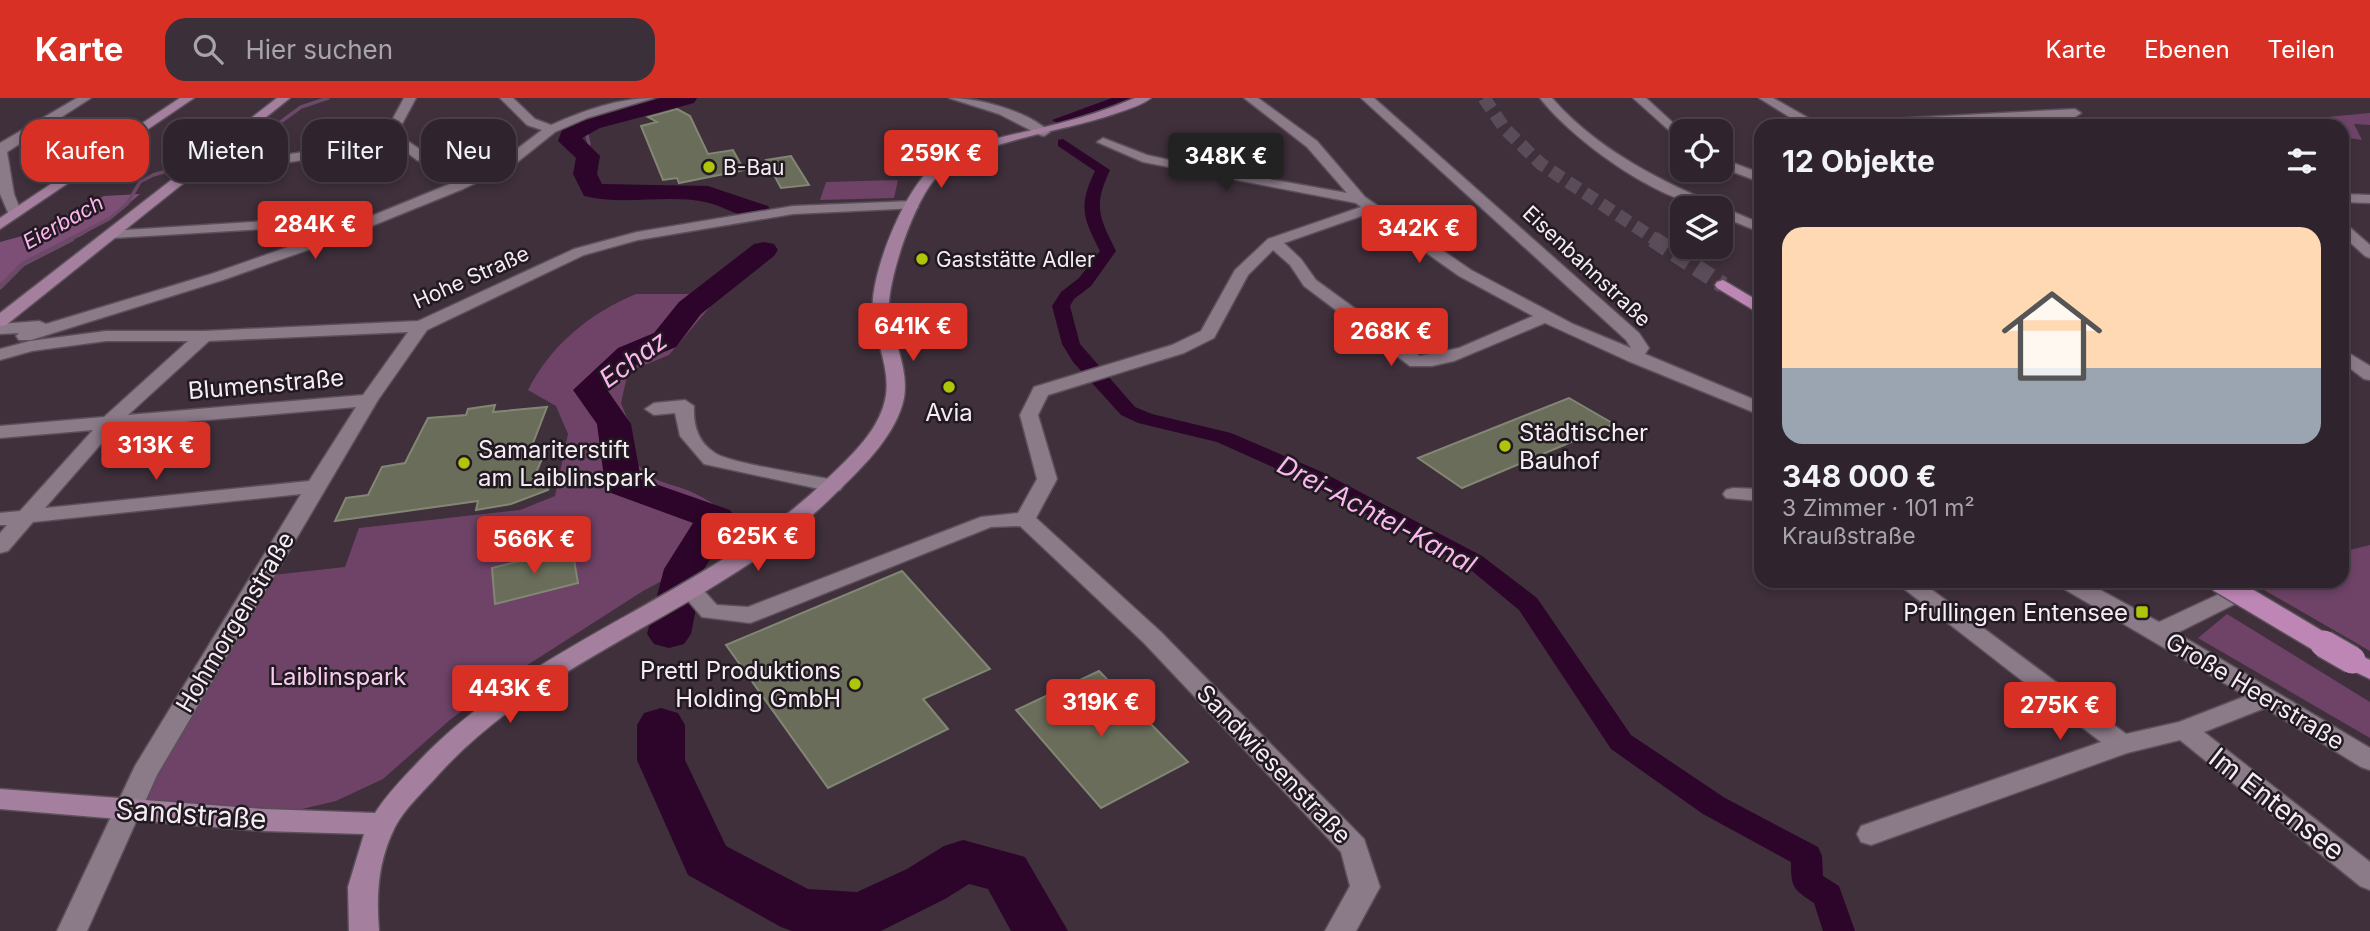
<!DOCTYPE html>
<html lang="de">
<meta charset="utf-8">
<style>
body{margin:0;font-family:Inter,sans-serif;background:#3b3039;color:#f1f3f6;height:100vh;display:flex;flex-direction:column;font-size:26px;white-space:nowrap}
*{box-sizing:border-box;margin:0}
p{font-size:23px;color:#a7a4aa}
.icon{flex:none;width:38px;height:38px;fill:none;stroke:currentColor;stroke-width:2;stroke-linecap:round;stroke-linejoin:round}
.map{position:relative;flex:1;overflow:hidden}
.panel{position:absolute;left:1754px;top:21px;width:595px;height:469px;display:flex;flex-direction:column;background:#2f242d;border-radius:21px;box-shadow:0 4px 10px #0003,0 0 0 2px #4a4149}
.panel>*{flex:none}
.top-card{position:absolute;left:21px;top:21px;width:665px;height:63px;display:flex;gap:14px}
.controls{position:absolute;left:1670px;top:21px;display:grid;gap:14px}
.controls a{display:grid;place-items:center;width:63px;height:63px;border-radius:14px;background:#2f242d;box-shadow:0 4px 10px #0003,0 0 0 2px #4a4149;font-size:35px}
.price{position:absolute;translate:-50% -60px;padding:0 16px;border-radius:7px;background:#d93025;color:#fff;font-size:23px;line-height:46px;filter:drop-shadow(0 2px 4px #0008)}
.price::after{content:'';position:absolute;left:50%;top:42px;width:21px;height:16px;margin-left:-10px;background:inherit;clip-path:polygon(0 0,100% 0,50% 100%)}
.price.selected{background:#222;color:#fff}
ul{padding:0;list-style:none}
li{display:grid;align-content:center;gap:14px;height:371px;padding:0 28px}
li+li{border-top:2px solid #4a4149}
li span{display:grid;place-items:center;height:217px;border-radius:21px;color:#555}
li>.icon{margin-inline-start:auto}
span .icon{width:126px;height:126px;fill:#fffc;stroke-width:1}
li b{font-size:30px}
h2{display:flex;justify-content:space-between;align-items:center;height:84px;padding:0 28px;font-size:30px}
.chip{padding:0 24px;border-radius:21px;background:#2f242d;box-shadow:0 4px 10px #0003,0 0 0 2px #4a4149;font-size:24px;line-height:63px}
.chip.selected{background:#d93025;color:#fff}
header{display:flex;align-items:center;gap:42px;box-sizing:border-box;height:98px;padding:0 35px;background:#d93025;color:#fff}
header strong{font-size:33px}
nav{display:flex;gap:38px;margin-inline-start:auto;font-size:24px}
.search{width:490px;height:63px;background:#3b3039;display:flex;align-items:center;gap:18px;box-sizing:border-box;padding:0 24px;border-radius:21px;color:#a7a4aa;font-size:26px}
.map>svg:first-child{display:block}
.green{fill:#6e4367}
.forest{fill:#7d4f76}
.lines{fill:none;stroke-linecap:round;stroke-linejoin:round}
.stream-far1{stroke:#6a4a67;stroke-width:3.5}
.stream{stroke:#6a4a67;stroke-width:5}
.canal{fill:#2e052a;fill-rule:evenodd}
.river{fill:#2e052a;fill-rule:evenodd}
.building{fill:#696d5a;stroke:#828773;stroke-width:2}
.primary-tunnel-far1{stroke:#5a4c58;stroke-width:13;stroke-dasharray:13 7;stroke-linecap:butt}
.primary-tunnel{stroke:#5a4c58;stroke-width:17;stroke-dasharray:17 9;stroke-linecap:butt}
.street-casing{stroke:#5b4f59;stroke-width:3}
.secondary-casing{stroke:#5b4f59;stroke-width:3}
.primary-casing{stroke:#5b4f59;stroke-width:3}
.street{fill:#8b7a88;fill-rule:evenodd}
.secondary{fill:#a4809e;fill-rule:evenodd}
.primary{fill:#be86b5;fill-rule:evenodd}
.primary-bridge-far1-casing{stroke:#5b4f59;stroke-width:24;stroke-linecap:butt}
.primary-bridge-casing{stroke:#5b4f59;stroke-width:30;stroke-linecap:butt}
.primary-bridge-far1{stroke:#be86b5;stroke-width:21}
.primary-bridge{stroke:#be86b5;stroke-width:27}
.poi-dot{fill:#aec509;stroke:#211a20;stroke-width:2.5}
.labels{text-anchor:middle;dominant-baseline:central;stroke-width:5;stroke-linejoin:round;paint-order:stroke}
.far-poi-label{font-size:21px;fill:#f6ecf4;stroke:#211a20;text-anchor:start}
.far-water-label{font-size:21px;font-style:italic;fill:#feb6f2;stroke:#211a20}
.far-street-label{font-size:21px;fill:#f6ecf4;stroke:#211a20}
.street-label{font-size:24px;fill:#f6ecf4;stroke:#211a20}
.poi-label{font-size:24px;fill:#f6ecf4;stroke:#211a20;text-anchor:start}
.park-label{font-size:24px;fill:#f9ccf1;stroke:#211a20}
.water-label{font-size:26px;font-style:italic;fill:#feb6f2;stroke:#211a20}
.near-street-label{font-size:28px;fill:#f6ecf4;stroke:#211a20}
</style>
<header>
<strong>Karte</strong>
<div class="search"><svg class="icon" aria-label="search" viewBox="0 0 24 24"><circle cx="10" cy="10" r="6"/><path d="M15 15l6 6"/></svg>Hier suchen</div>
<nav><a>Karte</a><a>Ebenen</a><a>Teilen</a></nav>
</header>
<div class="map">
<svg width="2370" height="833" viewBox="0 0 2370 833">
<rect width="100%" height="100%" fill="#3f303c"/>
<path class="green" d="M 2370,15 L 2370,27 L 2354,26 L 2362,42 L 2342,39 L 2342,28 L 2252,26 Z
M 898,82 L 894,100 L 820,102 L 826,84 Z
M 636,196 L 721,196 L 669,257 L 628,274 L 621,305 L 629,325 L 623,346 C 652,395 668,378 707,402 C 718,408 728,418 738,426 L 708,458 L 643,493 L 515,575 L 451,621 L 383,681 L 336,703 L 298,712 L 139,702 L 273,477 L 345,469 L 359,430 L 520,412 L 555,398 L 568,336 L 556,308 L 528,292 C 551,247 590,215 636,196 Z
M 2370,447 L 2370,553 L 2259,489 L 2267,483 L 2342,483 L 2342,454 Z
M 2227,516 L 2370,604 L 2370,640 L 2198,540 Z"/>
<path class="forest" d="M 140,96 L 118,115 L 81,138 L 40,156 L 0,186 L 0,144 L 48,131 L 62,119 L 104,98 Z"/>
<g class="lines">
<path class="stream-far1" d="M 581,51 L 589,46 L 585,29
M 211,60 L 245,50 L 301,9 L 328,0
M 68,142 L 109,121 L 127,106 L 140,84 L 153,77 L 201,63"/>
<path class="stream" d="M 0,189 L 23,166 L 72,141"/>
<path class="canal" d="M 1112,0 L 1131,0 L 1064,25 L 1059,26 L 1052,22 Z
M 1063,41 L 1110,72 C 1093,108 1099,119 1116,153 L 1091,188 L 1074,201 L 1070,208 L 1080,246 L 1135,309 L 1152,316 L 1231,335 L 1322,374 L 1482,458 L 1537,500 L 1631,637 L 1725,700 L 1818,749 L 1822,758 L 1823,778 L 1839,788 L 1855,833 L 1823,833 L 1814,805 C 1793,791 1791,790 1791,764 L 1703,716 L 1611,651 L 1519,512 L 1466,468 L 1306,384 L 1217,344 L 1138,325 L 1121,317 L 1073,264 L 1062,246 L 1052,208 L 1061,194 L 1079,180 L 1100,153 C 1083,120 1078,108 1095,73 L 1058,48 L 1058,42 Z"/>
<path class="river" d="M 661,0 L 697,0 L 694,5 L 600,30 L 582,40 L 600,58 L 597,76 L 602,86 L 708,88 L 768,108 L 772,114 L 768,120 C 746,125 726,108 705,104 C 666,96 623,108 584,98 L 573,76 L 576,60 L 558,43 L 562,32 L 584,20 Z
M 764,144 L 774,146 L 778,152 L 774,158 L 701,216 L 676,249 L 640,264 L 608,293 L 631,326 L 641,381 L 730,412 L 735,420 L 704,471 L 691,536 L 684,546 L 669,550 L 654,546 L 647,536 L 664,471 L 693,425 L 611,395 L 605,387 L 597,326 L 573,292 L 618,250 L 654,235 L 679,204 L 754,146 Z
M 661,610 L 678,615 L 685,627 L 685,662 L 726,748 L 808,791 L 857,794 L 907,771 L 944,748 L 963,742 L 1025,759 L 1068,833 L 1011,833 L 988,791 L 969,786 L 945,801 L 881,833 L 792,833 L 781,829 L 688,777 L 637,662 L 637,627 L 644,615 Z"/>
</g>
<path class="building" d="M 677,11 L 690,18 L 708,56 L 733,52 L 744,72 L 679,85 L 677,80 L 663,82 L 641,28 L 657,24 L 648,19 Z
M 791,58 L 809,87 L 781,90 L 766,62 Z
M 1569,300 L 1614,326 L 1462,390 L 1418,360 Z
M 495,307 L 493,314 L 547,309 L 530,353 L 546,351 L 536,375 L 552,382 L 548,392 L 511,406 L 476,412 L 478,403 L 335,423 L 346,400 L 368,397 L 382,369 L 405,365 L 428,320 L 466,317 L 468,311 Z
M 572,450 L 578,485 L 495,506 L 492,470 Z
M 902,473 L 990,571 L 923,601 L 948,631 L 828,690 L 726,547 Z
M 1099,573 L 1188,664 L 1101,710 L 1016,612 Z"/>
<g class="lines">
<path class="primary-tunnel-far1" d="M 1484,0 L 1505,31 L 1541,66 L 1656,142"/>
<path class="primary-tunnel" d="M 1653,141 L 1723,187"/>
<g class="street-casing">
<path id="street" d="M 77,0 L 91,0 L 7,54 L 14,96 L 22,116 L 15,120 L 10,119 L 0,96 L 0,45 Z
M 404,0 L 416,0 L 402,26 L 406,42 L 427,56 L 473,76 L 505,60 L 542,32 L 527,27 L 500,0 L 513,0 L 535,21 L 551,27 C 583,13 618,0 654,0 L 587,20 L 555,34 L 515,66 L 463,91 L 347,138 L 223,182 L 31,242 L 19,242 L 16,238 L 19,235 L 0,236 L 0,226 L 39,223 L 46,226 L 211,176 L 328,135 L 312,128 L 114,140 L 107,136 L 109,133 L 314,120 L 342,130 L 462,81 L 417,62 L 398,48 L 256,69 L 199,73 L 192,69 L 199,65 L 256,61 L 393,41 L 390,26 Z
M 949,0 C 980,0 1027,13 1050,34 L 1044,38 L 1040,37 L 999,16 Z
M 1244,0 L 1258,0 L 1317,43 L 1365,99 L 1471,172 L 1573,226 L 1631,250 L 1626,242 L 1361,0 L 1374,0 L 1639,235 L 1649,250 L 1645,256 L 1760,304 L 1760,315 L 1753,314 L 1628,263 L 1545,225 L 1454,263 L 1432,268 L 1410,268 L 1304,188 L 1290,167 L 1273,152 L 1248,177 L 1214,240 L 1184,255 L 1048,297 L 1038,317 L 1057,381 L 1036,420 L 1161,534 L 1364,741 L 1380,789 L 1356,833 L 1325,833 L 1350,788 L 1341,754 L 1144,545 L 1020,428 L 991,429 L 758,522 L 750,525 L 702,519 L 679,492 L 682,487 C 699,482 706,496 717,507 L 748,509 L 981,419 L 1018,415 L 1037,381 L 1020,317 L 1034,289 L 1172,247 L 1201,233 L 1235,172 L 1268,141 L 1361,109 L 1356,105 L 1143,64 L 1097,44 L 1103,40 L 1147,57 L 1178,64 L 1251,48 L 1256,49 L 1256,55 L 1197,68 L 1347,95 L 1307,49 ZM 1370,115 L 1459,178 L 1533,218 L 1459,250 L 1420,258 L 1316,182 L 1301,161 L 1284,145 Z
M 1540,0 L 1552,0 C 1607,63 1686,94 1760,125 L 1760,134 L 1720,118 L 1720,110 C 1666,110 1573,43 1540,0 Z
M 1633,0 L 1646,0 L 1682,33 L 1682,44 Z
M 1759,0 L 1773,0 L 1817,25 L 2075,11 L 2081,15 L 2075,19 L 1893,28 L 1804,28 Z
M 1720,60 L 1760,75 L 1760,84 L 1720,69 Z
M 2342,96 L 2370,97 L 2370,105 L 2342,104 Z
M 913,103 L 918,104 L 918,110 L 793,116 L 638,142 L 584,157 L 427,232 L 378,302 L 157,677 L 87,833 L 57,833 L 135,668 L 301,396 L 33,424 L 8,453 L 0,455 L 0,435 L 7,427 L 0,427 L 0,415 L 20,413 L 93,332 L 0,340 L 0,328 L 104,319 L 188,243 L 106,243 L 32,253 L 0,262 L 0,251 L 30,243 L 106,233 L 204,233 L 418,223 L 574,151 L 637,134 L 793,108 ZM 408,234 L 363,297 L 128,317 L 209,243 ZM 356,309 L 309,383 L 45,410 L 115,330 Z
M 2342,126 L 2347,127 L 2370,147 L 2370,160 L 2365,158 L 2342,137 Z
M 2342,251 L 2370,268 L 2370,282 L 2364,281 L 2342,264 Z
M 685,302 L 694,308 C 693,328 698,344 715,355 C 729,365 811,377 833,382 L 840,384 L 843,388 L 840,392 L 833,394 L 704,366 L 680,338 L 675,315 L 654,317 L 645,311 L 654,305 Z
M 1733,390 L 1760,391 L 1760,403 L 1726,400 L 1723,396 L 1726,392 Z
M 1894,483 L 1920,483 L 2126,636 L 2179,624 L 2246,598 L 2059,488 L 2056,483 L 2084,483 L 2159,524 L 2217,497 L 2220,483 L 2242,483 L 2235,506 L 2177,535 L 2370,650 L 2370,672 L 2361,669 L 2265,610 L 2204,634 L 2370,764 L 2370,792 L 2360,788 L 2180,642 L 2127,655 L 1871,747 L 1861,744 L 1857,736 L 1861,728 L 2101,644 Z"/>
</g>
<g class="secondary-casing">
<path id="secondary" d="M 180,0 L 194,0 L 0,131 L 0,120 Z
M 277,0 L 290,0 L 6,227 L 0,228 L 0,215 Z
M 1135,0 L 1151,0 C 1142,7 1129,11 1117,15 C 1066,34 973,42 936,80 C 915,101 886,185 889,214 C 893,243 909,270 904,300 C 897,335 865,367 840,391 C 809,422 775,450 738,473 C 636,539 522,585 439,676 C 424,693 405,710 395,729 C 378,763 376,796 379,833 L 349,833 L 348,789 L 364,736 L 263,733 L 0,711 L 0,691 L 263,711 L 375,715 C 387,696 403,680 419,663 C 535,541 708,498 828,380 C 851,358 881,331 886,297 C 890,269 875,242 873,214 C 869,177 906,87 936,66 C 968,43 1011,38 1049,28 C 1078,21 1107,12 1135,0 Z"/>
</g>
<g class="primary-casing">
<path id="primary" d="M 1723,182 L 1760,204 L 1760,216 L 1717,190 L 1715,187 L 1717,184 Z
M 2352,554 L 2370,562 L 2370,581 L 2343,568 L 2340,562 L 2343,556 Z"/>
</g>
<use href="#street" class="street"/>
<use href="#secondary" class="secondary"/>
<use href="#primary" class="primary"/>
<g class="primary-bridge-far1-casing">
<path id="primary-bridge-far1" d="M 2218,483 L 2327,548"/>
</g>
<g class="primary-bridge-casing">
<path id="primary-bridge" d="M 2324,546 L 2352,562"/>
</g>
<use href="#primary-bridge-far1" class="primary-bridge-far1"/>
<use href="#primary-bridge" class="primary-bridge"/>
</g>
<g class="poi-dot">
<circle cx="709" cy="69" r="7"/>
<circle cx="922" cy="161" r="7"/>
<circle cx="949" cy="289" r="7"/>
<circle cx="1505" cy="348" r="7"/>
<circle cx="464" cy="365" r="7"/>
<rect x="2135" y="507" width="14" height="14" rx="3.5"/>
<circle cx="855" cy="586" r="7"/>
</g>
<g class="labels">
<g class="far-poi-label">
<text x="723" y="69">B-Bau</text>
<text x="936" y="161">Gaststätte Adler</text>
</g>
<g class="far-water-label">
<text transform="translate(63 124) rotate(-29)">Eierbach</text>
</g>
<g class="far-street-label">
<text transform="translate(1587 168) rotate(43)">Eisenbahnstraße</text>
<text transform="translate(471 179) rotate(-24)">Hohe Straße</text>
</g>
<g class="street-label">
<text transform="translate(266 286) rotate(-5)">Blumenstraße</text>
<text transform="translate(235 524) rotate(-59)">Hohmorgenstraße</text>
<text transform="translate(2255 593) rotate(31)">Große Heerstraße</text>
<text transform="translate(1274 666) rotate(46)">Sandwiesenstraße</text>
</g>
<g class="poi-label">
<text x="949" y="314" text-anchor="middle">Avia</text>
<text x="1519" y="334">Städtischer<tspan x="1519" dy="28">Bauhof</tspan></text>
<text x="478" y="351">Samariterstift<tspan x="478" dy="28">am Laiblinspark</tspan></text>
<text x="2128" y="514" text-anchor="end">Pfullingen Entensee</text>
<text x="841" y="572" text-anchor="end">Prettl Produktions<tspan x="841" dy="28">Holding GmbH</tspan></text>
</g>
<g class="park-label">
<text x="338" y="578">Laiblinspark</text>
</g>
<g class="water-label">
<text transform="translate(633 261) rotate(-36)">Echaz</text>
<text transform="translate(1377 416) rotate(28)">Drei-Achtel-Kanal</text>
</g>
<g class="near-street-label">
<text transform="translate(2277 706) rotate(38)">Im Entensee</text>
<text transform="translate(191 716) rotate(4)">Sandstraße</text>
</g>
</g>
</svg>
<div class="controls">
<a><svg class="icon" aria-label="locate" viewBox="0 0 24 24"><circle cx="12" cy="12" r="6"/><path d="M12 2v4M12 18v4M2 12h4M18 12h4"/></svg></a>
<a><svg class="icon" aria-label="layers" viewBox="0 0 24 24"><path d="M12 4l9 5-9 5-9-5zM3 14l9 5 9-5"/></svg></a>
</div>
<b class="price" style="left:941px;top:92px">259K €</b>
<b class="price selected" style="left:1226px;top:95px">348K €</b>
<b class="price" style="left:315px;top:163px">284K €</b>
<b class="price" style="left:1419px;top:167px">342K €</b>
<b class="price" style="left:913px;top:265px">641K €</b>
<b class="price" style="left:1391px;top:270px">268K €</b>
<b class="price" style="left:156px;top:384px">313K €</b>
<b class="price" style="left:758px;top:475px">625K €</b>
<b class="price" style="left:534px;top:478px">566K €</b>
<b class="price" style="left:510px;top:627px">443K €</b>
<b class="price" style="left:1101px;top:641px">319K €</b>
<b class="price" style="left:2060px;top:644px">275K €</b>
<div class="top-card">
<a class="chip selected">Kaufen</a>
<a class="chip">Mieten</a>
<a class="chip">Filter</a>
<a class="chip">Neu</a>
</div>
<section class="panel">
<h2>12 Objekte<svg class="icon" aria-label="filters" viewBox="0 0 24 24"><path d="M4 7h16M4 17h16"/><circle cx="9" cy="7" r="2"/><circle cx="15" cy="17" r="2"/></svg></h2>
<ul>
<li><span style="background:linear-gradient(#ffd9b3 65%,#9aa5b1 0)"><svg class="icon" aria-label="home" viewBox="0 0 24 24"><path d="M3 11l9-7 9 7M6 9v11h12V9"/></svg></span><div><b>348 000 €</b><p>3 Zimmer · 101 m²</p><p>Kraußstraße</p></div></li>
</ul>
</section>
</div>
